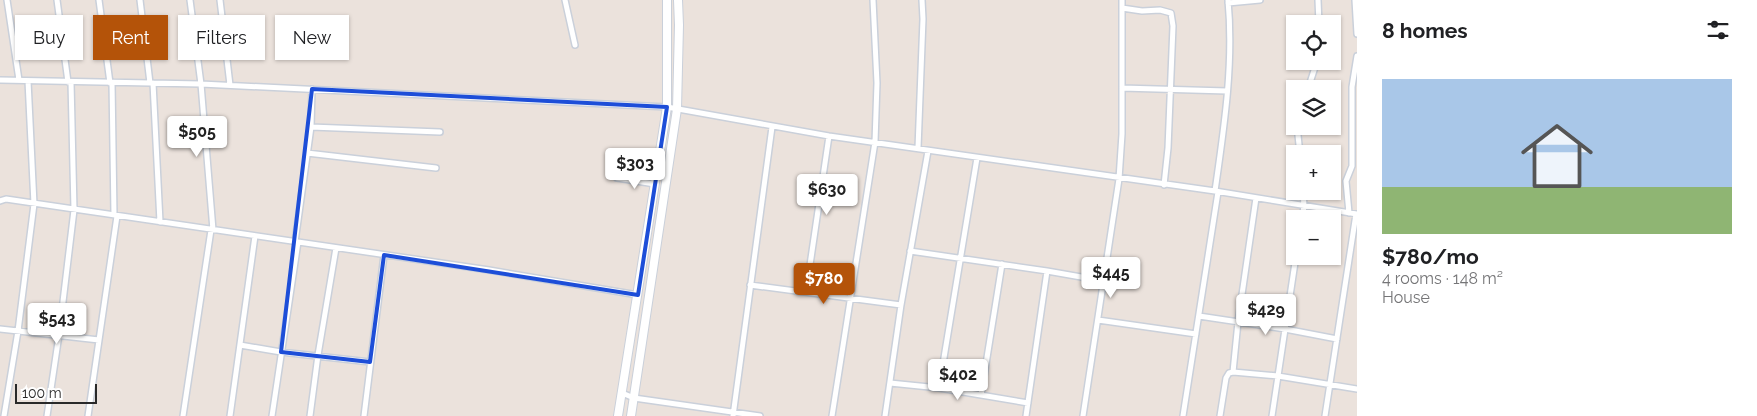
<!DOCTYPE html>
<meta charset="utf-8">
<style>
body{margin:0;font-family:Raleway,sans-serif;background:#f2f2f2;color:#202124;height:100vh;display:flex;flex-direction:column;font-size:19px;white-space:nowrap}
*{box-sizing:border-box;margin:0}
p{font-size:16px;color:#757577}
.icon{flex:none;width:28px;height:28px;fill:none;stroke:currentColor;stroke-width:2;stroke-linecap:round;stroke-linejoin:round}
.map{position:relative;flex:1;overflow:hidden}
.details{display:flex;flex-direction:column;background:#fff;width:400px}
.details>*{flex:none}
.hud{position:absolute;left:15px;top:15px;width:475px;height:45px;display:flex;gap:10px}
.controls{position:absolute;left:1286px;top:15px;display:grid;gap:10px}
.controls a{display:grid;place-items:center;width:55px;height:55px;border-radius:0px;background:#fff;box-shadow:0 1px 4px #0004;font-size:25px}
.scale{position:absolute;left:15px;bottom:12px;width:82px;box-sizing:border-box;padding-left:5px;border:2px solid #292929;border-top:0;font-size:14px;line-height:18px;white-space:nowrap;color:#292929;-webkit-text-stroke:4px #fff;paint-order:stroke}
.price{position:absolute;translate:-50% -42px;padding:0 11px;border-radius:5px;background:#fff;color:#222;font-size:16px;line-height:32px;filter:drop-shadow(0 1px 2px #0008)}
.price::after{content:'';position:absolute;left:50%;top:30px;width:15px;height:11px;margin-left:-8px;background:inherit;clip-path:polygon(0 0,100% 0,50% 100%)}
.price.selected{background:#b45309;color:#fff}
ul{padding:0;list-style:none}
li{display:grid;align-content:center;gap:10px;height:265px;padding:0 25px}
li span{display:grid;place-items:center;height:155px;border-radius:0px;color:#555}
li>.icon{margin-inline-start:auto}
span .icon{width:90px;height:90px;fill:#fffc;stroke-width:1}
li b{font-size:21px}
h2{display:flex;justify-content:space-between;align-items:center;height:60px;padding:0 25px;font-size:21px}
.chip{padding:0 18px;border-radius:0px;background:#fff;box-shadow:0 1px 4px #0004;font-size:18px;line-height:45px}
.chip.selected{background:#b45309;color:#fff}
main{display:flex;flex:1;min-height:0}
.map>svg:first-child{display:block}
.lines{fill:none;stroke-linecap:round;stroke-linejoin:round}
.street-casing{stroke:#cad0da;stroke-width:8}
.secondary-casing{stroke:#cad0da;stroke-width:10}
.street{stroke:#fff;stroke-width:5}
.secondary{stroke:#fff;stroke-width:8}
.marked{fill:none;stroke:#1d4ed8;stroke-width:4;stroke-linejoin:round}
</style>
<main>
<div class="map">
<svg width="1357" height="416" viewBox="0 0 1357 416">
<rect width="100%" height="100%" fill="#ebe2dc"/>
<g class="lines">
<g class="street-casing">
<path id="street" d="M 7,0 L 19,80
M 57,0 L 68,82
M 99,0 L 110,83
M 140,0 L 150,83
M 190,0 L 201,84 L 213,230
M 220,0 L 230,85
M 565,0 L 575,45
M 1318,0 L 1319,24
M 1355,0 L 1357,34
M 1228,3 L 1260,0
M 1122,8 L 1142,11 L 1160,10 L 1171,13 L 1173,26 L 1168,148 L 1164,185
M 0,80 L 201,84 L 667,107 L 829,136 L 1215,191 L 1357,214
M 112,82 L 114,215
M 153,83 L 160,222
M 1122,88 L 1227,91
M 1308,89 L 1317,61
M 1297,126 L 1300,154
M 311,127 L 440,132
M 918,148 L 923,19 L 922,0
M 307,153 L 436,168
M 617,178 L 655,184
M 1215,191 C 1224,128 1234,64 1228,0
M 0,201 L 6,199 L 489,270 L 638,295
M 1349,213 L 1346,181 L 1352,166 L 1352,87 L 1357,56
M 1302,219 L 1304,206 L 1303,191
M 295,242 L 311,127 L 312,89
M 910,251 L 1047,271 L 1104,281
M 750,285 L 901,305
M 806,292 L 829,136
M 1199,316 L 1285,329 L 1337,339
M 1098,320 L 1196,334
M 0,329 L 99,340
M 240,345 L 281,352 L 370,362
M 1233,372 L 1238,322 L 1256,198
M 890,383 L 939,388 L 1028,403
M 939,388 L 977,158
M 622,393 L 634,398 L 760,416
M 981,395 L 1002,264
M 4,416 L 18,331 L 34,204 L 28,81
M 47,416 L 59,335 L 74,210 L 71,82
M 88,416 L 117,216
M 183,416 L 211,230
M 230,416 L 255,236
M 272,416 L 298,242
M 310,416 L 318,355 L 336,248
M 364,416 L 384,255
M 733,416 L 772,127
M 832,416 L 875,142 L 877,83 L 873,0
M 885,416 L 901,305 L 928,151
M 1026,416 L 1047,271
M 1083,416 L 1119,179 L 1122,134 L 1122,0
M 1183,416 L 1218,192
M 1220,416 L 1226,378 L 1229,373 L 1233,372 L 1278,376 L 1357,389
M 1272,416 L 1296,256
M 1325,416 L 1356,214"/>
</g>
<g class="secondary-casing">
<path id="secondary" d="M 618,416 L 667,107 L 667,0
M 631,416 L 677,109 L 679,25 L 678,0"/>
</g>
<use href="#street" class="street"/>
<use href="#secondary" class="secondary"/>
</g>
<path class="marked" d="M 312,89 L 667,107 L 638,295 L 384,255 L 370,362 L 281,352 Z"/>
</svg>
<div class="controls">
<a><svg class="icon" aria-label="locate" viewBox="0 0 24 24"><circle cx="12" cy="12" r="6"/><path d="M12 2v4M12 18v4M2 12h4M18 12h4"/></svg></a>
<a><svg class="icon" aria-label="layers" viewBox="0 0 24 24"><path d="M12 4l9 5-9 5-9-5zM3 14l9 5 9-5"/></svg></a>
<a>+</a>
<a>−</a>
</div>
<div class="scale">100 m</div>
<b class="price" style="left:197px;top:158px">$505</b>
<b class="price" style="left:635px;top:190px">$303</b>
<b class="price" style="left:827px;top:216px">$630</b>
<b class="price" style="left:1111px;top:299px">$445</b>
<b class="price selected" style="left:824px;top:305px">$780</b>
<b class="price" style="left:1266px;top:336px">$429</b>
<b class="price" style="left:57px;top:345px">$543</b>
<b class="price" style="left:958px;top:401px">$402</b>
<div class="hud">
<a class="chip">Buy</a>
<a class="chip selected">Rent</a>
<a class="chip">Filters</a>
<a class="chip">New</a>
</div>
</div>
<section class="details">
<h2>8 homes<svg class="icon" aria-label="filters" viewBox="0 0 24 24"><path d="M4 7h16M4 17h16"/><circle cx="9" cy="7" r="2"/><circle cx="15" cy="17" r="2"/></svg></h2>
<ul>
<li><span style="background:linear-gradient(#a9c7e8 70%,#8fb573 0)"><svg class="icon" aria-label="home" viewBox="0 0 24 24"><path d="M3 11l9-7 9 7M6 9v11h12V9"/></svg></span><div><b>$780/mo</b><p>4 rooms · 148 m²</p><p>House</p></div></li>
</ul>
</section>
</main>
